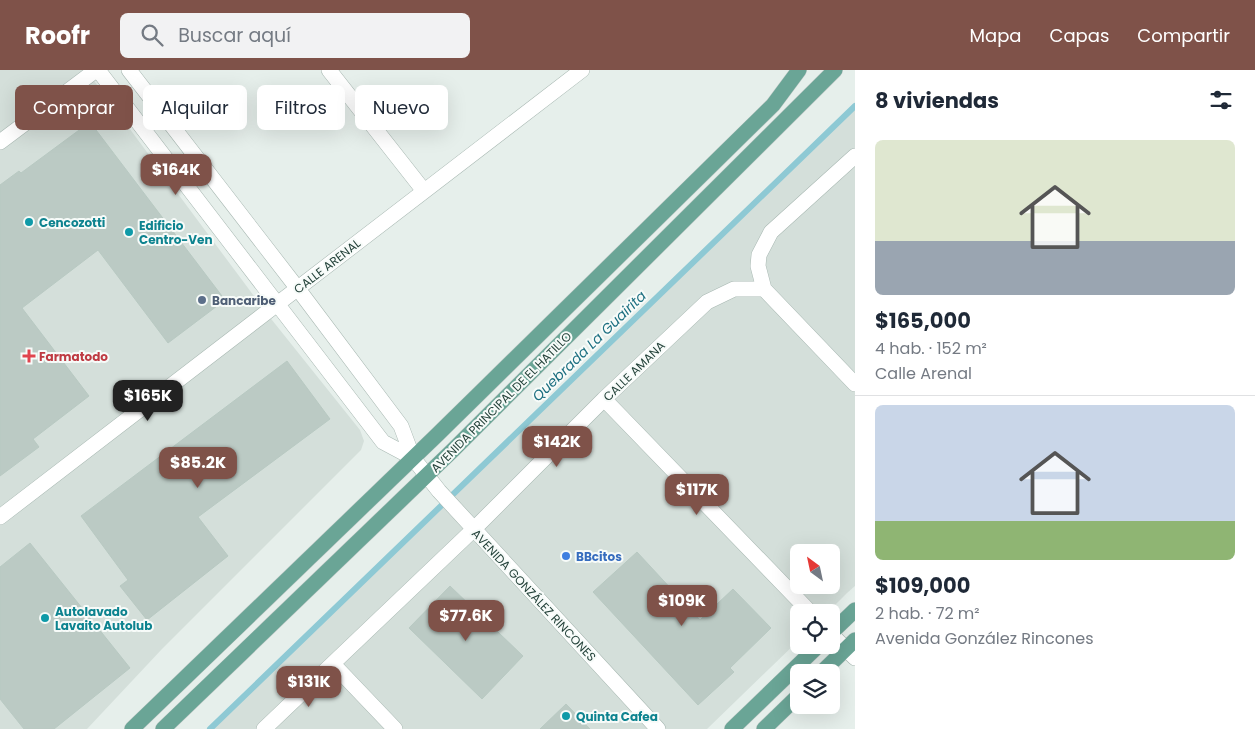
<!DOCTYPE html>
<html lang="es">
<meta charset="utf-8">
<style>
body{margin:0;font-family:Poppins,sans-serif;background:#f2f2f3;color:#1f2937;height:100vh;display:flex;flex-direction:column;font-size:19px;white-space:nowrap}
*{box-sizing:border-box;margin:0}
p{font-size:16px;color:#747a83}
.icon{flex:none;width:28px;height:28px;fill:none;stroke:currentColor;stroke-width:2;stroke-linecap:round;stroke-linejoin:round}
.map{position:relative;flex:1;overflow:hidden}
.side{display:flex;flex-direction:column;background:#fff;width:400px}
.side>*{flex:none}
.banner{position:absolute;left:15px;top:15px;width:475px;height:45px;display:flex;gap:10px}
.needle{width:32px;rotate:327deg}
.buttons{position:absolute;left:790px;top:474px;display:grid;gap:10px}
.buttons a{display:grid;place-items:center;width:50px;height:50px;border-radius:8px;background:#fff;box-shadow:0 5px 20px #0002;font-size:25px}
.price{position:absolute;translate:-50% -42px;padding:0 11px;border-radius:10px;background:#7f5249;color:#fff;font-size:16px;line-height:32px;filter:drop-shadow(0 1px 2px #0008)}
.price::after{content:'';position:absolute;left:50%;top:30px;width:15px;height:11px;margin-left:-8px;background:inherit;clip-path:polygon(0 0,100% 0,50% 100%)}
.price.selected{background:#222;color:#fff}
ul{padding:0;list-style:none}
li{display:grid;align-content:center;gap:10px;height:265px;padding:0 20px}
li+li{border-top:1px solid #e0e1e3}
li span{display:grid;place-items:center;height:155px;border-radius:8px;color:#555}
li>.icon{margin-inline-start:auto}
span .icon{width:90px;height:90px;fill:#fffc;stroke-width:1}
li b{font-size:21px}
h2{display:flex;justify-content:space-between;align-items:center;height:60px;padding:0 20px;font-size:21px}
.tag{padding:0 18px;border-radius:8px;background:#fff;box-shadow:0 5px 20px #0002;font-size:18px;line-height:45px}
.tag.selected{background:#7f5249;color:#fff}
header{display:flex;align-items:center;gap:30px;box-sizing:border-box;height:70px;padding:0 25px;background:#7f5249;color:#fff}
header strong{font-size:24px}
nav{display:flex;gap:28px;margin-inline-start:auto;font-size:18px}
.search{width:350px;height:45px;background:#f2f2f3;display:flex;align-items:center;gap:12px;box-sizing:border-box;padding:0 18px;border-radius:8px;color:#747a83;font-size:19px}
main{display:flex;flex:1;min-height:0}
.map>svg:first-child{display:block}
.built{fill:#d4dfda;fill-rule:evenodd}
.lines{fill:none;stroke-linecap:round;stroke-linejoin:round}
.stream{stroke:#8ec9d4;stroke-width:6}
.building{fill:#bbcac4;stroke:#b8c9c2}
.minor-casing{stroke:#a8b8b2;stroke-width:16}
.primary-casing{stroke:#c2cac8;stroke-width:16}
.minor{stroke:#fff;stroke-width:15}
.primary{stroke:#6aa596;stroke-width:15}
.culture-dot{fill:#0f9aa8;stroke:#f7fbf9;stroke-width:2}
.service-dot{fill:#5c6f8a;stroke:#f7fbf9;stroke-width:2}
.health-dot{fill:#e0444e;stroke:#f7fbf9;stroke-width:2}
.shop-dot{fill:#3f7fe0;stroke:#f7fbf9;stroke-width:2}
.labels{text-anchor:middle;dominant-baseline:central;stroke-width:4;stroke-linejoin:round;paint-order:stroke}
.culture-label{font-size:12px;font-weight:bold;fill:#0d838f;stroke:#f7fbf9;text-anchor:start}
.street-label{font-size:12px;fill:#24423a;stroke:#f7fbf9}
.service-label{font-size:12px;font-weight:bold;fill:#4e5e75;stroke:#f7fbf9;text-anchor:start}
.health-label{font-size:12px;font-weight:bold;fill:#be3a42;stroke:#f7fbf9;text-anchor:start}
.shop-label{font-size:12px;font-weight:bold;fill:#366cbe;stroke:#f7fbf9;text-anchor:start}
.water-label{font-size:14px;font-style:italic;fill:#1c6f80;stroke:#f7fbf9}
</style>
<header>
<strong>Roofr</strong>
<div class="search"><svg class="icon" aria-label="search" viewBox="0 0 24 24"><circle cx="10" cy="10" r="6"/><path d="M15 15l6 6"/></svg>Buscar aquí</div>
<nav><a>Mapa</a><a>Capas</a><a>Compartir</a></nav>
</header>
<main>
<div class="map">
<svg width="855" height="659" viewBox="0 0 855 659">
<rect width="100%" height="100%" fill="#e6efeb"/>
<path class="built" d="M 0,0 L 86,0 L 268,245 L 360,360 L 364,371 L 361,380 L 162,579 L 87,659 L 0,659 Z
M 855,33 L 855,516 L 847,523 L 828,542 L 799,542 L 799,570 L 707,659 L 207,659 ZM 799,482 L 831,482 L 831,515 L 799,515 Z"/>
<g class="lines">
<path class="stream" d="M 210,659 L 855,36"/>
</g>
<path class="building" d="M 90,52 L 225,230 L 168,273 L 98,180 L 22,238 L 89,326 L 33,369 L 39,377 L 0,406 L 0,115 L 19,101 L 21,103 Z
M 287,291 L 330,349 L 198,447 L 228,486 L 147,550 L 120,516 L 128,510 L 81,446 Z
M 30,473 L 130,598 L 54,659 L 24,659 L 0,629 L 0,497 Z
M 637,482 L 700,550 L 733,519 L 771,558 L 730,598 L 734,602 L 698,635 L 593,522 Z
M 450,516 L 523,586 L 482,629 L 409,558 Z
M 566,634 L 590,659 L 540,659 Z"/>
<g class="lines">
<g class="minor-casing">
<path id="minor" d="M 98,0 L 383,372 L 413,388
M 129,0 L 298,219 L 401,356 L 413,388 L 439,421 L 658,659
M 329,0 L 424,121
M 0,72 L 96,0
M 855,86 L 771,162 L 759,185 L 758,196 L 764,219 L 855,314
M 604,329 L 810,542
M 0,447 L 582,0
M 831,564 L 855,588
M 333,594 L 395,659
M 264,659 L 474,459 L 604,329 L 707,232 L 734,219 L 764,219"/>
</g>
<g class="primary-casing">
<path id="primary" d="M 831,563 L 855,540
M 822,602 L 855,570
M 132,659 L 438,364 L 773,35 L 799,0
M 163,659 L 453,380 L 835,0
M 732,659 L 819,575
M 764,659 L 799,625"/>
</g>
<use href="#minor" class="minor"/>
<use href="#primary" class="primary"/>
</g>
<g class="culture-dot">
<circle cx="29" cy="152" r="5"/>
<circle cx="129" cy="162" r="5"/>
<circle cx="45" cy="548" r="5"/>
<circle cx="566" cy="646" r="5"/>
</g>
<circle class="service-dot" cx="202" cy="230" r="5"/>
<path class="health-dot" d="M26.5 278.5h5v5h5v5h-5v5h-5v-5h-5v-5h5z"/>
<circle class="shop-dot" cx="566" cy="486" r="5"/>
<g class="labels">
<g class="culture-label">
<text x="39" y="152">Cencozotti</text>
<text x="139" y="155">Edificio<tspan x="139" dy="14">Centro-Ven</tspan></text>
<text x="55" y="541">Autolavado<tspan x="55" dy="14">Lavaito Autolub</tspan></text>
<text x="576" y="646">Quinta Cafea</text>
</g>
<g class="street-label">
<text transform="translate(327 196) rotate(-38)">CALLE ARENAL</text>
<text transform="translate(634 301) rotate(-44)">CALLE AMANA</text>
<text transform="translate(501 332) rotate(-45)">AVENIDA PRINCIPAL DE EL HATILLO</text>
<text transform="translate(534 525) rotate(47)">AVENIDA GONZÁLEZ RINCONES</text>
</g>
<g class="service-label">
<text x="212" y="230">Bancaribe</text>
</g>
<g class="health-label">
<text x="39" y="286">Farmatodo</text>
</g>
<g class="shop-label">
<text x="576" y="486">BBcitos</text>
</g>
<g class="water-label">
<text transform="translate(589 276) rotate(-44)">Quebrada La Guairita</text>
</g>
</g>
</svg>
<div class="buttons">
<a><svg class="needle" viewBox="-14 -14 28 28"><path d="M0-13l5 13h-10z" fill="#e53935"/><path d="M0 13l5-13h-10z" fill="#747a83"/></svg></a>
<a><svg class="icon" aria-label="locate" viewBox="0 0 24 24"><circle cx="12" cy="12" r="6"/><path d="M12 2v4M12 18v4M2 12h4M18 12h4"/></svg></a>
<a><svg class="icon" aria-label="layers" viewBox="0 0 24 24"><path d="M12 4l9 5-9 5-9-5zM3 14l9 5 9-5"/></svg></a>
</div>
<b class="price" style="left:176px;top:126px">$164K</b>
<b class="price selected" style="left:148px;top:352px">$165K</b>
<b class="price" style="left:557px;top:398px">$142K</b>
<b class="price" style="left:198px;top:419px">$85.2K</b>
<b class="price" style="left:697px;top:446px">$117K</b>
<b class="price" style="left:682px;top:557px">$109K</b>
<b class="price" style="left:466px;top:572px">$77.6K</b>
<b class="price" style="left:309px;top:638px">$131K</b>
<div class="banner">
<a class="tag selected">Comprar</a>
<a class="tag">Alquilar</a>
<a class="tag">Filtros</a>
<a class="tag">Nuevo</a>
</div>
</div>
<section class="side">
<h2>8 viviendas<svg class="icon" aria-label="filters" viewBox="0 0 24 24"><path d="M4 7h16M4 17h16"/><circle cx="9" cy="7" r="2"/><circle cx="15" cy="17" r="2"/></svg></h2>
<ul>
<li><span style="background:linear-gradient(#dfe7d0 65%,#9aa5b1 0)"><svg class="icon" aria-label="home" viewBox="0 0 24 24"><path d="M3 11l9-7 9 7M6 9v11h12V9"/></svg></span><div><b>$165,000</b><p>4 hab. · 152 m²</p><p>Calle Arenal</p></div></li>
<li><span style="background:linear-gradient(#c9d6e8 75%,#8fb573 0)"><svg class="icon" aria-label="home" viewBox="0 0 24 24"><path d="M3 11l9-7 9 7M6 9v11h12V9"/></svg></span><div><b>$109,000</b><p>2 hab. · 72 m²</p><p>Avenida González Rincones</p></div></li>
</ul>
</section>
</main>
